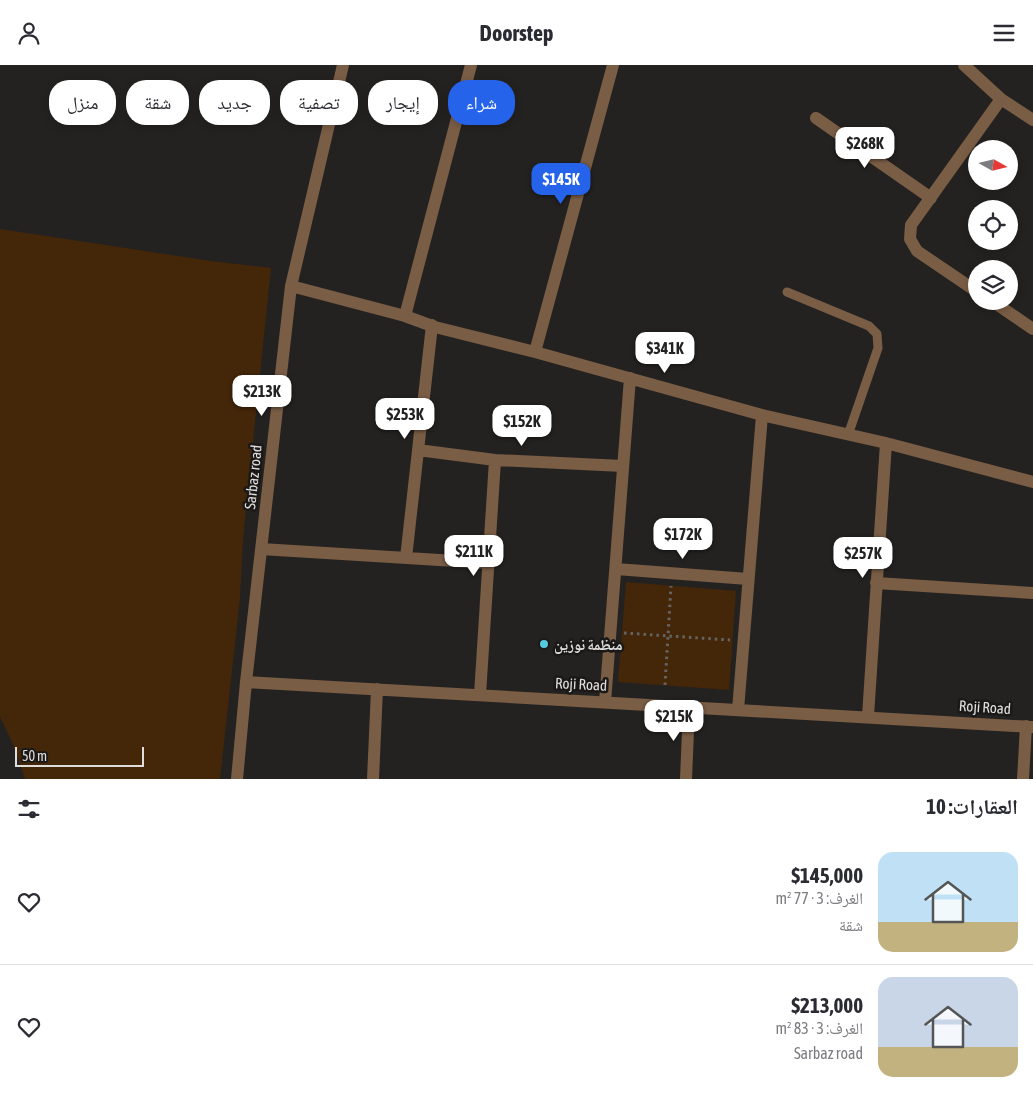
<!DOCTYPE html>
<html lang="ar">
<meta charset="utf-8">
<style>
body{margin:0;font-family:"Asap Condensed","Noto Naskh Arabic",sans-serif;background:#f7f7f7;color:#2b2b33;direction:rtl;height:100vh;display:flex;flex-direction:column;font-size:19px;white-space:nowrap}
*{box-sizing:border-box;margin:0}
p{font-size:16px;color:#7c7c81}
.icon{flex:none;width:28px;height:28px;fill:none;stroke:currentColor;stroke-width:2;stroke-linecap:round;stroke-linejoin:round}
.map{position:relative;height:714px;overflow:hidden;direction:ltr}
.sheet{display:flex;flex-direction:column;background:#fff;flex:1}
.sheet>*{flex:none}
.hud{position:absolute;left:15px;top:15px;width:500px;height:45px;direction:rtl;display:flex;gap:10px}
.needle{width:32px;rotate:98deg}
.tools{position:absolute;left:968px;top:75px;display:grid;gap:10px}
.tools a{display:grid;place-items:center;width:50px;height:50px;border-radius:50%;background:#fff;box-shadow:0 2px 8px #0003;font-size:25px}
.scale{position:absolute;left:15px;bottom:12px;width:129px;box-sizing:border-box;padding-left:5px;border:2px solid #e0dedd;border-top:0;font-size:14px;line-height:18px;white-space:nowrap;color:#e0dedd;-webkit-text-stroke:4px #1b1917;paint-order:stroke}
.price{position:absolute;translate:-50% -42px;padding:0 11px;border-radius:10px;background:#fff;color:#222;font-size:16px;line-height:32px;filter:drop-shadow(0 1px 2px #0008)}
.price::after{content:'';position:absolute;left:50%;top:30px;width:15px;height:11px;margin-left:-8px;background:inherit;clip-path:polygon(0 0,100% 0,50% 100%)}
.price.active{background:#2563eb;color:#fff}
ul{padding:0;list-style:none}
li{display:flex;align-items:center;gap:15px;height:125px;padding:0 15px}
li+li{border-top:1px solid #e1e1e2}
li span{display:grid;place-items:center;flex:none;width:140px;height:100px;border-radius:15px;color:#555}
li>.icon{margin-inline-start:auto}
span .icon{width:60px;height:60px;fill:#fffc;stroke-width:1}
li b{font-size:21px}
h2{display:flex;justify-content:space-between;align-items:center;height:60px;padding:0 15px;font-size:21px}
.pill{padding:0 18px;border-radius:20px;background:#fff;box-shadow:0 2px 8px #0003;font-size:18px;line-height:45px}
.pill.active{background:#2563eb;color:#fff}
header{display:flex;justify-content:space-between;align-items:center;height:65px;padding:0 15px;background:#fff;font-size:22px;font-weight:700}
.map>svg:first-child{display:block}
.green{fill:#442609}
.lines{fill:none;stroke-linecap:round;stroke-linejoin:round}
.path{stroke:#666462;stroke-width:3;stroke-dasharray:2.5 4;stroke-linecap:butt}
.service{stroke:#7a5d45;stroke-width:9}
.minor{stroke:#7a5d45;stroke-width:12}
.poi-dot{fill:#54cade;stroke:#1b1917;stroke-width:2}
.labels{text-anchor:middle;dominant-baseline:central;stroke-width:5;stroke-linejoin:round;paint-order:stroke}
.street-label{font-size:15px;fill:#e0dedd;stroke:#1b1917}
.poi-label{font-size:15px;font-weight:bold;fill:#e0dedd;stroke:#1b1917;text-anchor:start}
</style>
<header><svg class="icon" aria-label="menu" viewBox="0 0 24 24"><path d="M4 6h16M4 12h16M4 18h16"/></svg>Doorstep<svg class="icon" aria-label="person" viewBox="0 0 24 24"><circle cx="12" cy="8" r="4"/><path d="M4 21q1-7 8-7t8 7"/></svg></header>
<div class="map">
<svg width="1033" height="714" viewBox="0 0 1033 714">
<rect width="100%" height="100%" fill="#242220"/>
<path class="green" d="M 0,164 L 211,196 L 271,203 L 243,474 L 240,533 L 220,714 L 25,714 L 13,679 L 0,652 Z
M 626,517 L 736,526 L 729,625 L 618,617 Z"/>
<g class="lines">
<path class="path" d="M 624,568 L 730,575
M 665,620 L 671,521"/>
<path class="service" d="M 787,227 L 869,261 L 877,269 L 878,283 L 848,370"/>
<path class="minor" d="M 964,0 L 1001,34 L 1033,55
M 816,53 L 931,133
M 291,221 L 405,251 L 435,262 L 535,287 L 762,350 L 886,378 L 1033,417
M 976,226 L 917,186 L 910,174 L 911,160 L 1001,34
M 992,236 L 1033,264
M 405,251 L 471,0
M 535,287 L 613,0
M 418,385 L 495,395 L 623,401
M 261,484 L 488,498
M 406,493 L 432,260
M 616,504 L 748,514
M 876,518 L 1033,528
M 246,617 L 1033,662
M 480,630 L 495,395
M 605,637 L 630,313
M 738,645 L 762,350
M 868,651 L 886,378
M 237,714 L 246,617 L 291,221 L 343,0
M 373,714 L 377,624
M 686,714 L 689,642
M 1023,714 L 1026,661"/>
</g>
<circle class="poi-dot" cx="544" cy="579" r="5"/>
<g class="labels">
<g class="street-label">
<text transform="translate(253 412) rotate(-84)">Sarbaz road</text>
<text transform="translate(581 619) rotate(3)">Roji Road</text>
<text transform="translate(985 642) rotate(4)">Roji Road</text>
</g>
<g class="poi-label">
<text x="554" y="579">منظمة نوزين</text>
</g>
</g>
</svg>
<div class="tools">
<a><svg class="needle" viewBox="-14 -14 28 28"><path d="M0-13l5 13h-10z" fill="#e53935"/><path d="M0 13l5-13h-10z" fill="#7c7c81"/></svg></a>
<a><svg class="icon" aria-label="locate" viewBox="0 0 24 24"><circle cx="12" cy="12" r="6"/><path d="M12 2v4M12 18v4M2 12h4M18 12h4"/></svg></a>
<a><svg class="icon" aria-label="layers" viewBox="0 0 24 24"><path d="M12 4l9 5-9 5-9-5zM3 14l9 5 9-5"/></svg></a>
</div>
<div class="scale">50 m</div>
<b class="price" style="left:865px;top:104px">$268K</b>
<b class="price active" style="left:561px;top:140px">$145K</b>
<b class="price" style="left:665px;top:309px">$341K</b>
<b class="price" style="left:262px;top:352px">$213K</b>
<b class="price" style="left:405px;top:375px">$253K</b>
<b class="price" style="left:522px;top:382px">$152K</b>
<b class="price" style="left:683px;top:495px">$172K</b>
<b class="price" style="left:474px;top:512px">$211K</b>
<b class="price" style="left:863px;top:514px">$257K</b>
<b class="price" style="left:674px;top:677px">$215K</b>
<div class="hud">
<a class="pill active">شراء</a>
<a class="pill">إيجار</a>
<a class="pill">تصفية</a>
<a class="pill">جديد</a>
<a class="pill">شقة</a>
<a class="pill">منزل</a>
</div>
</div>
<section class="sheet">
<h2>العقارات: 10<svg class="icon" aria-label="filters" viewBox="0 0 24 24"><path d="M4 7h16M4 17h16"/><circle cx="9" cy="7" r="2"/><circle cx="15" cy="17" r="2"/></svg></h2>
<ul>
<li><span style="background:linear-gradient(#bfe0f5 70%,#c2b280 0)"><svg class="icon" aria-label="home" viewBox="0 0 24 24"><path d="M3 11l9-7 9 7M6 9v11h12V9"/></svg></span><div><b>$145,000</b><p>الغرف: 3 · 77 m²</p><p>شقة</p></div><svg class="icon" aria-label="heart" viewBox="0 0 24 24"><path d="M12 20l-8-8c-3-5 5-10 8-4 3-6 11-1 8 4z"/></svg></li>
<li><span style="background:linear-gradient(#c9d6e8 70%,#c2b280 0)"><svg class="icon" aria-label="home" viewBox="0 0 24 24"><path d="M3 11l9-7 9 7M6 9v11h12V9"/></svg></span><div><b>$213,000</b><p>الغرف: 3 · 83 m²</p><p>Sarbaz road</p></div><svg class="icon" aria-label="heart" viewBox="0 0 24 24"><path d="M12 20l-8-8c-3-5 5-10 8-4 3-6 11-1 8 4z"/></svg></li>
</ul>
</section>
